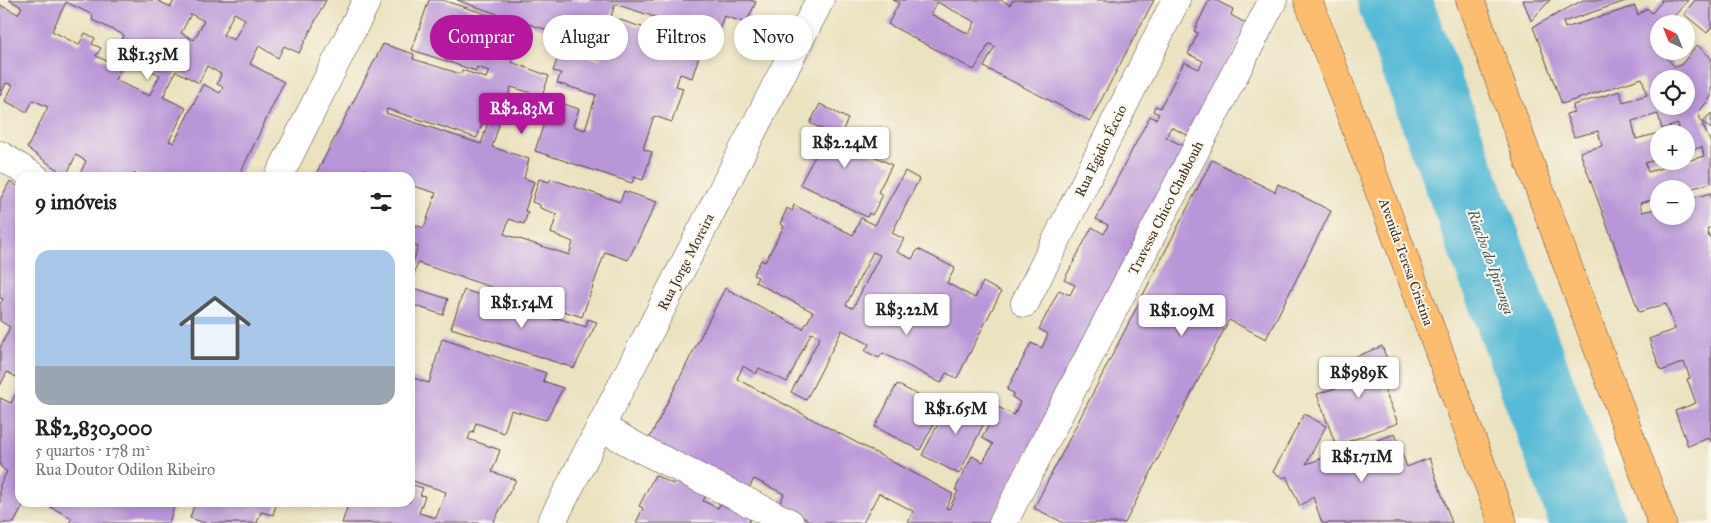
<!DOCTYPE html>
<html lang="pt">
<meta charset="utf-8">
<style>
body{margin:0;font-family:"IM FELL Great Primer",serif;background:#f6f6f6;color:#202124;height:100vh;display:flex;flex-direction:column;font-size:19px;white-space:nowrap}
*{box-sizing:border-box;margin:0}
p{font-size:16px;color:#757577}
.icon{flex:none;width:28px;height:28px;fill:none;stroke:currentColor;stroke-width:2;stroke-linecap:round;stroke-linejoin:round}
.map{position:relative;flex:1;overflow:hidden}
.details{position:absolute;left:15px;top:172px;width:400px;height:335px;display:flex;flex-direction:column;background:#fff;border-radius:15px;box-shadow:0 2px 8px #0003}
.details>*{flex:none}
.guide{position:absolute;left:430px;top:15px;width:475px;height:45px;display:flex;gap:10px}
.needle{width:32px;rotate:317deg}
.fabs{position:absolute;left:1650px;top:15px;display:grid;gap:10px}
.fabs a{display:grid;place-items:center;width:45px;height:45px;border-radius:50%;background:#fff;box-shadow:0 2px 8px #0003;font-size:25px}
.price{position:absolute;translate:-50% -42px;padding:0 11px;border-radius:5px;background:#fff;color:#222;font-size:16px;line-height:32px;filter:drop-shadow(0 1px 2px #0008)}
.price::after{content:'';position:absolute;left:50%;top:30px;width:15px;height:11px;margin-left:-8px;background:inherit;clip-path:polygon(0 0,100% 0,50% 100%)}
.price.on{background:#b5179e;color:#fff}
ul{padding:0;list-style:none}
li{display:grid;align-content:center;gap:10px;height:265px;padding:0 20px}
li span{display:grid;place-items:center;height:155px;border-radius:15px;color:#555}
li>.icon{margin-inline-start:auto}
span .icon{width:90px;height:90px;fill:#fffc;stroke-width:1}
li b{font-size:21px}
h2{display:flex;justify-content:space-between;align-items:center;height:60px;padding:0 20px;font-size:21px}
.tag{padding:0 18px;border-radius:22px;background:#fff;box-shadow:0 2px 8px #0003;font-size:18px;line-height:45px}
.tag.on{background:#b5179e;color:#fff}
.map>svg:first-child{display:block}
.lines{fill:none;stroke-linecap:round;stroke-linejoin:round}
.river{stroke:#57bad6;stroke-width:74}
.building{fill:#b996d8;fill-rule:evenodd}
.minor-casing{stroke:#554636;stroke-width:29}
.major-casing{stroke:#554636;stroke-width:29}
.minor{stroke:#fff;stroke-width:28}
.major{stroke:#fcbd6f;stroke-width:28}
.labels{text-anchor:middle;dominant-baseline:central;stroke-width:4;stroke-linejoin:round;paint-order:stroke}
.street-label{font-size:14px;fill:#3b2a1e;stroke:#fbf7ec}
.water-label{font-size:15px;font-style:italic;fill:#455c5e;stroke:#fbf7ec}
</style>
<div class="map">
<svg width="1711" height="523" viewBox="0 0 1711 523">
<rect width="100%" height="100%" fill="#fbf7ec"/>
<filter id="ink" filterUnits="userSpaceOnUse"><feTurbulence type="fractalNoise" baseFrequency=".02" numOctaves="2"/><feDisplacementMap in="SourceGraphic" scale="10" xChannelSelector="R" yChannelSelector="G"/><feConvolveMatrix kernelMatrix="1 2 1 2 8 2 1 2 1" color-interpolation-filters="sRGB"/></filter>
<filter id="wash" filterUnits="userSpaceOnUse"><feTurbulence type="fractalNoise" baseFrequency=".0096" numOctaves="4" result="noise"/><feDisplacementMap in="SourceGraphic" scale="20" xChannelSelector="R" yChannelSelector="G"/><feGaussianBlur stdDeviation="1.12" result="paint"/><feColorMatrix in="noise" values="0 0 0 0 0 0 0 0 0 0 0 0 0 0 0 0 0 1.4 0 .05"/><feComposite in="paint" operator="in"/></filter>
<g filter="url(#wash)">
<rect width="100%" height="100%" fill="#ebe2c0"/>
<g class="lines">
<path class="river" d="M 1394,0 L 1588,523"/>
</g>
<g id="blocks">
<path class="building" d="M 9,0 L 156,0 L 171,7 L 174,0 L 326,0 L 299,53 L 284,46 L 278,58 L 259,46 L 250,64 L 284,82 L 238,178 L 144,178 L 135,173 L 133,178 L 117,178 L 110,174 L 108,178 L 78,178 L 86,161 L 76,155 L 66,176 L 27,148 L 48,107 L 33,100 L 27,112 L 5,101 L 13,85 L 6,83 L 0,96 L 0,5 L 18,14 L 22,7 ZM 66,2 L 93,15 L 92,20 L 124,35 L 111,63 L 96,56 L 101,48 L 92,44 L 95,38 L 85,33 L 79,45 L 52,31 ZM 234,13 L 245,19 L 234,40 L 223,35 ZM 191,14 L 204,21 L 194,40 L 181,33 ZM 126,58 L 160,75 L 149,96 L 115,80 ZM 207,66 L 221,74 L 217,84 L 223,87 L 220,93 L 203,84 L 174,143 L 169,141 L 186,108 L 163,97 L 176,71 L 199,83 Z
M 429,0 L 442,0 L 495,17 L 493,21 L 506,26 L 509,18 L 457,0 L 750,0 L 756,2 L 746,23 L 724,16 L 716,37 L 615,4 L 611,17 L 702,47 L 692,78 L 680,74 L 676,86 L 683,88 L 672,122 L 654,116 L 643,149 L 652,152 L 643,180 L 634,177 L 632,183 L 535,151 L 545,120 L 534,116 L 540,96 L 579,109 L 573,126 L 585,130 L 596,95 L 557,83 L 561,73 L 553,71 L 560,51 L 567,54 L 568,50 L 600,60 L 604,49 L 526,23 L 511,62 L 549,76 L 542,96 L 511,87 L 492,147 L 529,159 L 524,178 L 534,182 L 525,211 L 528,212 L 524,224 L 509,219 L 504,234 L 569,255 L 573,242 L 551,233 L 557,214 L 540,208 L 540,205 L 532,202 L 539,179 L 549,182 L 551,179 L 620,202 L 624,191 L 657,202 L 628,260 L 605,252 L 582,317 L 418,263 L 410,285 L 410,261 L 413,262 L 418,247 L 410,244 L 410,223 L 424,228 L 436,193 L 410,185 L 410,178 L 389,178 L 364,169 L 362,175 L 368,178 L 314,178 L 383,44 L 414,54 L 413,59 L 461,74 L 462,70 L 486,78 L 489,71 L 477,67 L 476,71 L 412,50 ZM 387,109 L 477,138 L 486,112 L 491,114 L 481,144 L 386,113 Z
M 893,0 L 1001,0 L 1010,5 L 1013,0 L 1154,0 L 1090,121 L 984,67 L 995,46 L 989,44 L 974,70 L 888,24 L 899,3 ZM 937,2 L 975,22 L 969,34 L 931,14 Z
M 1209,0 L 1215,0 L 1233,9 L 1231,15 L 1249,25 L 1191,137 L 1171,127 L 1166,137 L 1185,147 L 991,523 L 908,523 L 913,511 L 879,493 L 863,523 L 814,523 L 779,505 L 784,494 L 754,479 L 746,494 L 647,443 L 725,288 L 803,329 L 813,312 L 755,282 L 758,277 L 753,275 L 761,260 L 765,262 L 784,226 L 780,224 L 787,208 L 792,211 L 794,205 L 853,235 L 861,218 L 875,225 L 905,171 L 919,179 L 892,233 L 904,239 L 897,252 L 912,259 L 918,249 L 955,268 L 947,283 L 975,298 L 983,282 L 1001,292 L 957,378 L 946,373 L 941,383 L 883,353 L 879,358 L 865,351 L 869,344 L 842,330 L 806,400 L 791,392 L 820,337 L 811,333 L 787,382 L 759,368 L 756,374 L 743,366 L 737,379 L 953,494 L 946,508 L 949,509 L 958,491 L 955,490 L 972,456 L 983,462 L 993,444 L 982,438 L 998,407 L 1014,415 L 1020,402 L 1012,397 L 1014,393 L 1007,390 L 1031,343 L 1042,348 L 1048,334 L 1039,329 L 1059,290 L 1070,295 L 1075,285 L 1064,280 L 1092,227 L 1104,234 L 1108,225 L 1096,219 L 1150,116 L 1156,119 L 1159,114 L 1153,111 L 1155,106 L 1160,108 L 1184,62 L 1199,69 L 1203,61 L 1188,54 L 1198,33 L 1194,31 ZM 873,252 L 880,255 L 853,308 L 846,305 Z
M 1523,0 L 1550,0 L 1531,21 Z
M 1583,0 L 1629,0 L 1563,22 L 1565,28 L 1635,6 L 1638,15 L 1647,8 L 1652,13 L 1662,1 L 1660,0 L 1688,0 L 1668,24 L 1659,24 L 1659,51 L 1675,51 L 1667,58 L 1675,67 L 1681,65 L 1697,45 L 1711,58 L 1711,97 L 1698,113 L 1711,144 L 1711,183 L 1686,190 L 1659,189 L 1659,198 L 1640,203 L 1642,212 L 1659,208 L 1659,216 L 1686,216 L 1686,200 L 1711,193 L 1711,227 L 1707,229 L 1709,237 L 1711,236 L 1711,442 L 1709,438 L 1688,446 L 1675,411 L 1696,403 L 1687,379 L 1690,378 L 1684,362 L 1661,371 L 1649,339 L 1675,329 L 1666,304 L 1639,312 L 1580,152 L 1602,146 L 1598,131 L 1574,137 L 1566,114 L 1574,112 L 1573,105 L 1620,91 L 1623,102 L 1647,95 L 1642,78 L 1562,104 L 1533,27 ZM 1659,79 L 1686,79 L 1686,106 L 1659,106 ZM 1658,114 L 1662,129 L 1678,124 L 1679,128 L 1659,134 L 1686,134 L 1686,151 L 1702,147 L 1704,156 L 1648,172 L 1645,163 L 1659,159 L 1659,133 L 1636,139 L 1632,121 Z
M 1695,0 L 1711,0 L 1711,28 L 1707,33 L 1684,14 Z
M 820,104 L 848,119 L 839,138 L 892,165 L 878,192 L 883,195 L 872,215 L 869,213 L 867,217 L 800,184 L 820,147 L 826,150 L 834,135 L 810,123 Z
M 1711,113 L 1711,129 L 1703,122 Z
M 1212,160 L 1275,192 L 1278,184 L 1331,211 L 1266,339 L 1229,320 L 1125,523 L 1064,523 L 1034,508 Z
M 10,181 L 20,188 L 20,379 L 7,372 L 0,386 L 0,348 L 10,327 L 0,321 L 0,304 L 3,299 L 0,298 L 0,200 Z
M 414,288 L 448,299 L 443,315 L 410,304 Z
M 464,290 L 535,311 L 534,313 L 556,320 L 557,318 L 586,327 L 588,319 L 597,322 L 574,368 L 451,328 Z
M 442,339 L 546,373 L 543,381 L 563,388 L 546,420 L 511,410 L 504,433 L 476,423 L 473,433 L 471,432 L 468,439 L 500,450 L 492,472 L 516,480 L 493,523 L 342,523 L 349,502 L 410,502 L 410,484 L 423,488 L 420,495 L 425,496 L 419,513 L 436,518 L 446,492 L 410,480 L 410,377 L 429,383 Z
M 1382,346 L 1392,372 L 1379,377 L 1398,423 L 1336,446 L 1317,394 L 1339,387 L 1332,371 L 1359,363 L 1355,357 Z
M 897,384 L 942,408 L 920,450 L 875,427 Z
M 20,386 L 20,502 L 25,502 L 14,523 L 0,523 L 0,485 L 7,472 L 0,466 L 0,398 L 11,403 Z
M 952,397 L 989,413 L 959,474 L 922,455 Z
M 1304,414 L 1326,426 L 1306,464 L 1335,454 L 1337,461 L 1334,462 L 1336,466 L 1381,449 L 1377,440 L 1395,434 L 1407,467 L 1429,458 L 1452,523 L 1322,523 L 1313,497 L 1300,506 L 1286,476 L 1284,478 L 1273,472 Z
M 679,472 L 710,487 L 703,501 L 718,508 L 725,495 L 755,510 L 748,523 L 636,523 L 643,508 L 639,506 L 655,475 L 673,484 Z
M 41,502 L 175,502 L 169,523 L 69,523 L 72,518 Z
M 195,502 L 277,502 L 273,515 L 261,512 L 257,523 L 205,523 L 190,518 Z"/>
</g>
</g>
<g filter="url(#ink)">
<use href="#blocks" fill-opacity="0" stroke="#554636" stroke-width="1"/>
<g class="lines">
<g class="minor-casing">
<path id="minor" d="M 0,155 L 36,178
M 278,178 L 367,0
M 1025,303 L 1176,0
M 601,427 L 641,449 L 790,523
M 551,523 L 820,0
M 1003,523 L 1273,0"/>
</g>
<g class="major-casing">
<path id="major" d="M 1308,0 L 1503,523
M 1470,0 L 1662,523"/>
</g>
<use href="#minor" class="minor"/>
<use href="#major" class="major"/>
</g>
</g>
<g class="labels">
<g class="street-label">
<text transform="translate(1101 151) rotate(-64)">Rua Egidio Éccio</text>
<text transform="translate(1166 208) rotate(-63)">Travessa Chico Chabbouh</text>
<text transform="translate(686 262) rotate(-63)">Rua Jorge Moreira</text>
<text transform="translate(1406 262) rotate(70)">Avenida Teresa Cristina</text>
</g>
<g class="water-label">
<text transform="translate(1491 262) rotate(70)">Riacho do Ipiranga</text>
</g>
</g>
</svg>
<div class="fabs">
<a><svg class="needle" viewBox="-14 -14 28 28"><path d="M0-13l5 13h-10z" fill="#e53935"/><path d="M0 13l5-13h-10z" fill="#757577"/></svg></a>
<a><svg class="icon" aria-label="locate" viewBox="0 0 24 24"><circle cx="12" cy="12" r="6"/><path d="M12 2v4M12 18v4M2 12h4M18 12h4"/></svg></a>
<a>+</a>
<a>−</a>
</div>
<b class="price" style="left:148px;top:81px">R$1.35M</b>
<b class="price on" style="left:522px;top:135px">R$2.83M</b>
<b class="price" style="left:845px;top:169px">R$2.24M</b>
<b class="price" style="left:522px;top:329px">R$1.54M</b>
<b class="price" style="left:907px;top:336px">R$3.22M</b>
<b class="price" style="left:1182px;top:337px">R$1.09M</b>
<b class="price" style="left:1359px;top:399px">R$989K</b>
<b class="price" style="left:956px;top:435px">R$1.65M</b>
<b class="price" style="left:1362px;top:483px">R$1.71M</b>
<div class="guide">
<a class="tag on">Comprar</a>
<a class="tag">Alugar</a>
<a class="tag">Filtros</a>
<a class="tag">Novo</a>
</div>
<section class="details">
<h2>9 imóveis<svg class="icon" aria-label="filters" viewBox="0 0 24 24"><path d="M4 7h16M4 17h16"/><circle cx="9" cy="7" r="2"/><circle cx="15" cy="17" r="2"/></svg></h2>
<ul>
<li><span style="background:linear-gradient(#a9c7e8 75%,#9aa5b1 0)"><svg class="icon" aria-label="home" viewBox="0 0 24 24"><path d="M3 11l9-7 9 7M6 9v11h12V9"/></svg></span><div><b>R$2,830,000</b><p>5 quartos · 178 m²</p><p>Rua Doutor Odilon Ribeiro</p></div></li>
</ul>
</section>
</div>
